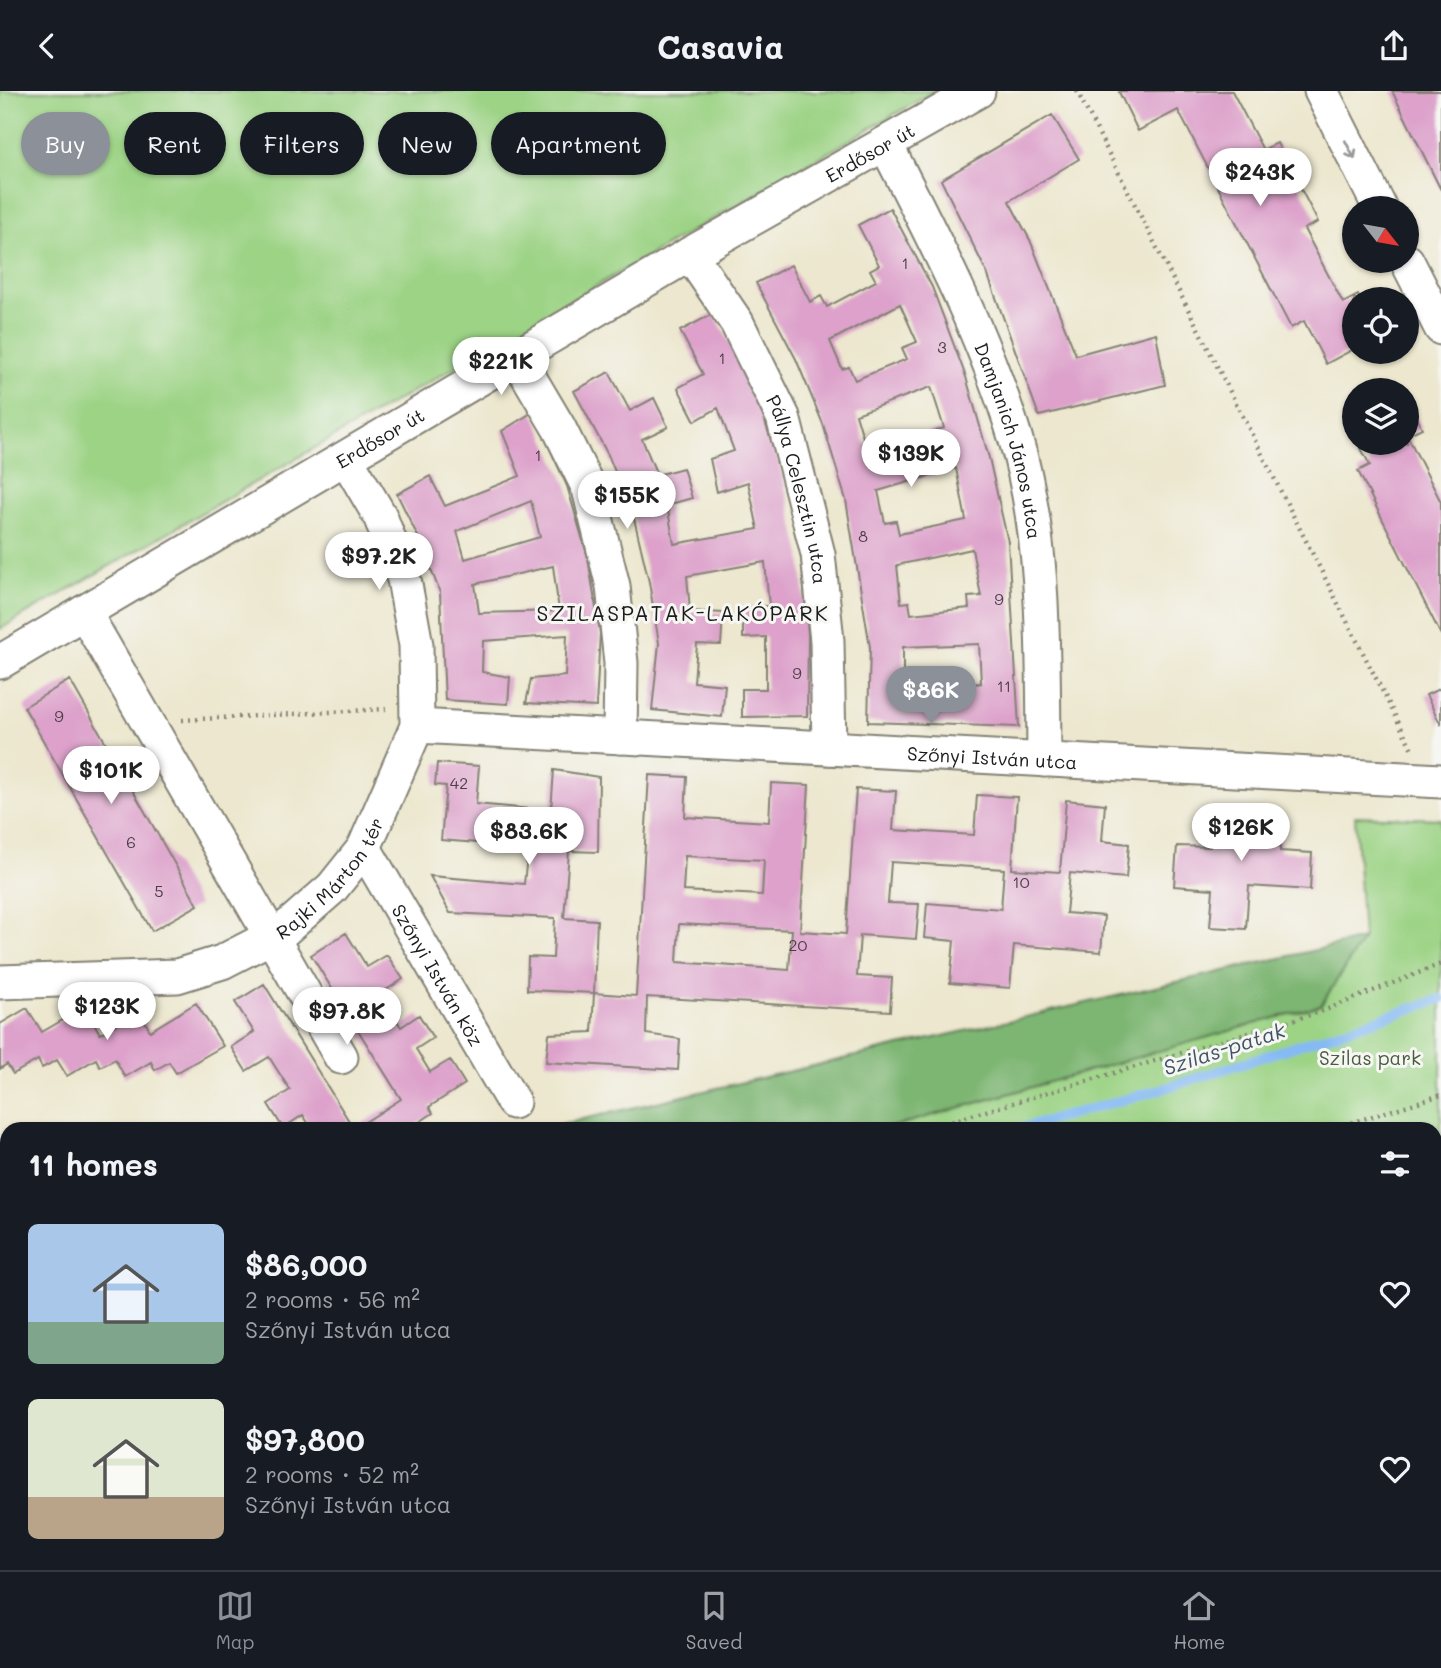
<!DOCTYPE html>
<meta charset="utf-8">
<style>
body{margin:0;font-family:Mali,sans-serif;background:#20242c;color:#f1f3f6;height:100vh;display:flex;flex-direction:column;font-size:26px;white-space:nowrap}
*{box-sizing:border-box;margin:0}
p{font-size:23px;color:#9ea1a6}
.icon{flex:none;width:38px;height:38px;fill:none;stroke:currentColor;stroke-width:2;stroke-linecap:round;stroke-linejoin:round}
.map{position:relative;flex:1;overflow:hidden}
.side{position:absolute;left:0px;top:1031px;width:1442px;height:450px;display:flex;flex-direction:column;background:#171b24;border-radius:21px 21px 0 0;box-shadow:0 2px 5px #0004}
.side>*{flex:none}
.banner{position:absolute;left:21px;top:21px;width:700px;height:63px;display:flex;gap:14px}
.needle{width:46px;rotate:121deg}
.controls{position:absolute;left:1342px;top:105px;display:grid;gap:14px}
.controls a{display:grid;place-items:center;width:77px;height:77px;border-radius:50%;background:#171b24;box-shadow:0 2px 5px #0004;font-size:35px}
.price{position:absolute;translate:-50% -60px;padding:0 16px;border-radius:24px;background:#fff;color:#222;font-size:23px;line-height:46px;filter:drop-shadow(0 2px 4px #0008)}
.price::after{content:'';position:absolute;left:50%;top:42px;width:21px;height:16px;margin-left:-10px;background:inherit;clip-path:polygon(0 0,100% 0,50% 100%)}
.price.selected{background:#8c9099;color:#fff}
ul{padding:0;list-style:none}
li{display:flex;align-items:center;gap:21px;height:175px;padding:0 28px}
li span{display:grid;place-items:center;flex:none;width:196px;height:140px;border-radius:10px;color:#555}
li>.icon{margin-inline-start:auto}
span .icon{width:84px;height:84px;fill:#fffc;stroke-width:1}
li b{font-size:30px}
h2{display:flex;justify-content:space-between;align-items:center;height:84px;padding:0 28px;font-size:30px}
.chip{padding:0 24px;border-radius:32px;background:#171b24;box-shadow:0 2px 5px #0004;font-size:24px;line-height:63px}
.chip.selected{background:#8c9099;color:#fff}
header{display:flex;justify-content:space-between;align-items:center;height:91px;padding:0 28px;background:#171b24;font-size:32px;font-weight:700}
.tab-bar{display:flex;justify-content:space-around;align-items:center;height:98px;border-top:2px solid #363941;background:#171b24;font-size:19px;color:#9ea1a6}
.tab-bar a{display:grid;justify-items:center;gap:4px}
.tab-bar .selected{color:#8c9099}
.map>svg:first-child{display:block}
.green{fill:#9cd385;stroke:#5c7850;stroke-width:2}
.forest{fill:#7db572;stroke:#4c6847;stroke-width:2}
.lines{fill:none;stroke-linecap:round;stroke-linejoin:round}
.stream{stroke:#85baf4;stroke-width:10}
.building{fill:#dda1cb;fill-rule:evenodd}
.minor-casing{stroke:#848275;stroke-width:37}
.path{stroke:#848275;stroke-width:4.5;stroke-dasharray:2 5;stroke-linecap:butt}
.minor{stroke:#fff;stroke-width:33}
.oneway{stroke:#999}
.labels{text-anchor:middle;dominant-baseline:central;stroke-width:6;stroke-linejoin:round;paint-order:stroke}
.number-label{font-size:16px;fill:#4c3d48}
.street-label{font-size:19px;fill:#1c1c1c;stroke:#f6f6f2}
.park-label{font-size:19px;fill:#495c41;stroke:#f6f6f2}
.neighbourhood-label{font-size:21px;letter-spacing:2px;fill:#1c1c1c;stroke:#f6f6f2}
.water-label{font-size:21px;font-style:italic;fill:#415368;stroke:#f6f6f2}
</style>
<header><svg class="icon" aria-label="back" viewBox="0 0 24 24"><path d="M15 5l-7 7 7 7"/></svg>Casavia<svg class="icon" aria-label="share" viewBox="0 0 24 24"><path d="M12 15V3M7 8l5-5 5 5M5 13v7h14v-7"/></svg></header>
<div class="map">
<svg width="1441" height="1479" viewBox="0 0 1441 1479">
<rect width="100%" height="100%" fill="#f6f6f2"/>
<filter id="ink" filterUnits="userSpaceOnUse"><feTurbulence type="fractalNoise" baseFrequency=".0143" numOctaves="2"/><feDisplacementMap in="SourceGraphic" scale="14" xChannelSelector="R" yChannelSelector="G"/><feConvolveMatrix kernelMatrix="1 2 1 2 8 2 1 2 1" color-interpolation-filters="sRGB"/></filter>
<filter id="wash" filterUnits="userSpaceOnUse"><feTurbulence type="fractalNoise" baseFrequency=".00686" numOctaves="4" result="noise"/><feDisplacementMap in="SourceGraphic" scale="28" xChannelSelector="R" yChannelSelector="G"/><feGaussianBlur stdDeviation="1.57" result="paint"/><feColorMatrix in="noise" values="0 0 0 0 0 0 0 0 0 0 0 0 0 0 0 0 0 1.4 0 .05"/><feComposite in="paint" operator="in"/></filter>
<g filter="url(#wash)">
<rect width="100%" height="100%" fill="#ece7ce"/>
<path class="green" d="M 0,0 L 935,0 L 0,538 Z
M 1355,725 L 1441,728 L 1441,1479 L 0,1479 L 0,1277 L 7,1275 L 7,1474 L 1435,1474 L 1435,1038 L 884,1038 L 1321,914 L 1363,848 Z"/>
<path class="forest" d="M 1363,848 L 1321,914 L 884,1038 L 540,1038 Z
M 7,1069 L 7,1275 L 0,1277 L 0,1072 Z"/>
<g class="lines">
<path class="stream" d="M 1018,1038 L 1169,996 L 1441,908
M 0,1311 L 7,1309"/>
</g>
<g id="blocks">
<path class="building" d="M 1122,0 L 1232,0 L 1263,59 L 1277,52 L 1318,131 L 1304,138 L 1343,212 L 1358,204 L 1360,208 L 1354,208 L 1354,258 L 1326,273 L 1304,230 L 1291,237 L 1178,19 L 1138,40 L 1119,1 Z
M 1392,0 L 1441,0 L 1441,99 Z
M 1052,24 L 1079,68 L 1009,110 L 1030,149 L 1076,264 L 1156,242 L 1165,294 L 1039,325 L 987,182 L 941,89 Z
M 890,117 L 932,196 L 966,286 L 989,367 L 1008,451 L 1019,636 L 868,631 L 870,556 L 846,409 L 823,333 L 796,268 L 756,192 L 791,174 L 810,211 L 821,205 L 827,216 L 876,190 L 870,179 L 879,174 L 858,134 ZM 900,213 L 917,251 L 902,257 L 907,268 L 855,289 L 849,276 L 842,278 L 830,250 ZM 931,296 L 944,337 L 927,342 L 930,351 L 883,364 L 878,349 L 865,353 L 856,323 ZM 956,377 L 966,429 L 899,443 L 896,430 L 885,432 L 878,400 ZM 972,458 L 981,505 L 968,506 L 969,517 L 911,523 L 909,511 L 901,512 L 897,474 ZM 979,553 L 981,592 L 973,593 L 971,601 L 917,601 L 917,589 L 903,590 L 903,556 Z
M 714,222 L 754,298 L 781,379 L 801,464 L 808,544 L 807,625 L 742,626 L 742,598 L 766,598 L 766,546 L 743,547 L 743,517 L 769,515 L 765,471 L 687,485 L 690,520 L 723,522 L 721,554 L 697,553 L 694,591 L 725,594 L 722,626 L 652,619 L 659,552 L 649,491 L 633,423 L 608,364 L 574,300 L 609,281 L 630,320 L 654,307 L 668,336 L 642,348 L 657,384 L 683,377 L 692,407 L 667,414 L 674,453 L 758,438 L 748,391 L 717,401 L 710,368 L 734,360 L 718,317 L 695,330 L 678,297 L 703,283 L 680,240 Z
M 1407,307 L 1422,337 L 1407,344 L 1441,411 L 1441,544 L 1358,380 L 1370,374 L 1358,352 L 1407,352 Z
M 1354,320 L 1354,344 L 1345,325 Z
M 533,321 L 567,395 L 588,467 L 600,542 L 596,616 L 526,612 L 531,588 L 565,585 L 567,544 L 483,550 L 482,581 L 510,586 L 508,613 L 445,609 L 440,502 L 422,454 L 397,403 L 430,385 L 445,415 L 520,385 L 502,340 ZM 531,410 L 540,446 L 465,468 L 457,440 ZM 553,475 L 559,520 L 479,522 L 475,493 Z
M 70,589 L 198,814 L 152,840 L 24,616 Z
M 1441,597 L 1441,634 L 1426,604 Z
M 437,672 L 479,675 L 476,713 L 509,716 L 551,720 L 554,679 L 599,686 L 598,761 L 569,760 L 564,827 L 597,829 L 594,902 L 527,899 L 528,866 L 553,867 L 555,827 L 450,822 L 430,785 L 524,793 L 528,756 L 441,749 L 446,695 L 435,694 Z
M 649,684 L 687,686 L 685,726 L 769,731 L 771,692 L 809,694 L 800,840 L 846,843 L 856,698 L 896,700 L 893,739 L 974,744 L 977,704 L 1017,706 L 1012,778 L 1060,781 L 1066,709 L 1105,713 L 1102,750 L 1129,753 L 1126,787 L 1070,782 L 1066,822 L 1104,825 L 1101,861 L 1014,854 L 1010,897 L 950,892 L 954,850 L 924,847 L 927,812 L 1001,818 L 1004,778 L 891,771 L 888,812 L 919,813 L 916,848 L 860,844 L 857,885 L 892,887 L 890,920 L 647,906 L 646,943 L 680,948 L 678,979 L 546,971 L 549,943 L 592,941 L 594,902 L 636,905 ZM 685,765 L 764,769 L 762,804 L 683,800 ZM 679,833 L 792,839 L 789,879 L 677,871 Z
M 1212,718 L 1283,722 L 1280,760 L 1312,762 L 1310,799 L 1249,795 L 1246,838 L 1210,836 L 1213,798 L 1174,795 L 1177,755 L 1210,756 Z
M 346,842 L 367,876 L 387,864 L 403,888 L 380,903 L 401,936 L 419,924 L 433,947 L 416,958 L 430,981 L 450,969 L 465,993 L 429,1016 L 433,1022 L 409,1038 L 312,1038 L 303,1024 L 283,1037 L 268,1013 L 290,999 L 269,966 L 246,980 L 231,956 L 254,941 L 235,911 L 264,893 L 354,1038 L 401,1008 L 311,864 Z
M 196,912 L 223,955 L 176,982 L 169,971 L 155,979 L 151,971 L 125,986 L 115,968 L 100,976 L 96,968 L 67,985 L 57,969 L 42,977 L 38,969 L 13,983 L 7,973 L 0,978 L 0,933 L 27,917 L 42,941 L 85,916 L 100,943 L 139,919 L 150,940 Z"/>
</g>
</g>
<g filter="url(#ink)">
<use href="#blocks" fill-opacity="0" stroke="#848275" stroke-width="2"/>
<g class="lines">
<g class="minor-casing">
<g id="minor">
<path d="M 1321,0 L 1380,117"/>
<path id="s1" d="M 886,54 C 934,148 984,244 1015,346 C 1046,448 1043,563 1044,669"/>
<path id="s2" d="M 690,163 L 737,232 L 783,326 L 818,463 L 827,550 L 829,657"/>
<path d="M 1407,170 L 1441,237"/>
<path d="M 517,266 L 559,337 L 589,398 L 613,495 L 621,572 L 620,646"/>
<path d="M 84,521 L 341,966"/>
<path id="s3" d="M 0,571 L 690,163 L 978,0"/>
<path id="s4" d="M 417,635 L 1441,690"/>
<path id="s5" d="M 364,757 L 513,1011"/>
<path id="s6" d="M 0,891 L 177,885 L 222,871 L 284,839 L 332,797 L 364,757 L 417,635 L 416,554 L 404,488 L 380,425 L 346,367"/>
</g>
</g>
<path class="path" d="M 1077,0 L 1412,658
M 182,629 L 386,618
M 925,1038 L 1320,921 L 1441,873
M 1331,1038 L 1441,1004
M 0,1279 L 7,1277
M 0,1404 L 7,1403
M 711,1474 L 714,1479"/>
<use href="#minor" class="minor"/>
</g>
<defs><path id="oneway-shaft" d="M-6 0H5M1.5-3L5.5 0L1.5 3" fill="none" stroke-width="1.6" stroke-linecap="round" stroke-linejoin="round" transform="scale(1.75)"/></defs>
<use class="oneway" href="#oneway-shaft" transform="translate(1350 59) rotate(63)"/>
</g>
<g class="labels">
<g class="number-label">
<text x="905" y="171">1</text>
<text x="942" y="255">3</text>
<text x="722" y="266">1</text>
<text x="538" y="363">1</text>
<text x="863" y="444">8</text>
<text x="999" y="507">9</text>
<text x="797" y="581">9</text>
<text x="1004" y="594">11</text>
<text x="59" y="624">9</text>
<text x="459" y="691">42</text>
<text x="131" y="750">6</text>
<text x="1021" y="790">10</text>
<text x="159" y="799">5</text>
<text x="798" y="853">20</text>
</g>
<g class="street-label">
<text stroke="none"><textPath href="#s3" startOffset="1008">Erdősor út</textPath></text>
<text stroke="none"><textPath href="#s3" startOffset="441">Erdősor út</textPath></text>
<text stroke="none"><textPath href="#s1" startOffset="322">Damjanich János utca</textPath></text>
<text stroke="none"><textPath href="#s2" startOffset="262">Pállya Celesztin utca</textPath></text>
<text stroke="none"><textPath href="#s4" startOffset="576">Szőnyi István utca</textPath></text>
<text stroke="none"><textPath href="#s6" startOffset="364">Rajki Márton tér</textPath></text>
<text stroke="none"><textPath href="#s5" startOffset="147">Szőnyi István köz</textPath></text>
</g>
<g class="park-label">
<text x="1370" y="966">Szilas park</text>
</g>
<g class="neighbourhood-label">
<text x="683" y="521">SZILASPATAK-LAKÓPARK</text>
</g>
<g class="water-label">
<text transform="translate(1224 957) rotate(-18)">Szilas-patak</text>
</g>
</g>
</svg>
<div class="controls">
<a><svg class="needle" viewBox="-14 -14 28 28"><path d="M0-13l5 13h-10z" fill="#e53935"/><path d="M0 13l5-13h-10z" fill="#9ea1a6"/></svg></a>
<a><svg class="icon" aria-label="locate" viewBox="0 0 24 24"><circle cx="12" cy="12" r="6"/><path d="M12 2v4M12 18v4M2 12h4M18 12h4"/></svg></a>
<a><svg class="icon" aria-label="layers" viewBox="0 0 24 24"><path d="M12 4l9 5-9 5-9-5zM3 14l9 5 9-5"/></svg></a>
</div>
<b class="price" style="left:1260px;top:117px">$243K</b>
<b class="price" style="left:501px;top:306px">$221K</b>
<b class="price" style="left:911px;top:398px">$139K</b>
<b class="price" style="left:627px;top:440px">$155K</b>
<b class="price" style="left:379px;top:501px">$97.2K</b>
<b class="price selected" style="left:931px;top:635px">$86K</b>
<b class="price" style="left:111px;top:715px">$101K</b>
<b class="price" style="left:1241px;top:772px">$126K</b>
<b class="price" style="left:529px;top:776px">$83.6K</b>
<b class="price" style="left:107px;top:951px">$123K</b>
<b class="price" style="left:347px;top:956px">$97.8K</b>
<div class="banner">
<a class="chip selected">Buy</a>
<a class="chip">Rent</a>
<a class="chip">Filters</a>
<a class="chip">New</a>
<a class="chip">Apartment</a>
</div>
<section class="side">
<h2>11 homes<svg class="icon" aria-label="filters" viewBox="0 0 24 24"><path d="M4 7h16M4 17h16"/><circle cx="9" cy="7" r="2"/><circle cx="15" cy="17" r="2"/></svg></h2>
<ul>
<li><span style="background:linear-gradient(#a9c7e8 70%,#7fa58c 0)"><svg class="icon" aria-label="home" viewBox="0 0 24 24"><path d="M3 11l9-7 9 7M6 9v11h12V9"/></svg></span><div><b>$86,000</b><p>2 rooms · 56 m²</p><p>Szőnyi István utca</p></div><svg class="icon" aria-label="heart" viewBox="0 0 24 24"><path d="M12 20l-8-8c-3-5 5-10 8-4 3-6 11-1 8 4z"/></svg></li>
<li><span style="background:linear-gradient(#dfe7d0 70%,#b9a48a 0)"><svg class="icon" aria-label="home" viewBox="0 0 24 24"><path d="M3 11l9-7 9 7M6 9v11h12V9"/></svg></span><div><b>$97,800</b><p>2 rooms · 52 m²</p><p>Szőnyi István utca</p></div><svg class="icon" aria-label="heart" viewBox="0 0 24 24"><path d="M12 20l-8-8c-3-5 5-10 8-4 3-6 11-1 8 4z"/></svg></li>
</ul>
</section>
</div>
<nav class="tab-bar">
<a class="selected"><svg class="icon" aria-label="map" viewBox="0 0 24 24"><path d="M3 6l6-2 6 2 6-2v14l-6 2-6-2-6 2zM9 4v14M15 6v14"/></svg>Map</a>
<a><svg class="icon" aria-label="saved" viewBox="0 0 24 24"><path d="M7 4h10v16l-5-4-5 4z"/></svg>Saved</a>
<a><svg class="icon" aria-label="home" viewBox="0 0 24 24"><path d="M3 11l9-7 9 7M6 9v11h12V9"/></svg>Home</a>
</nav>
